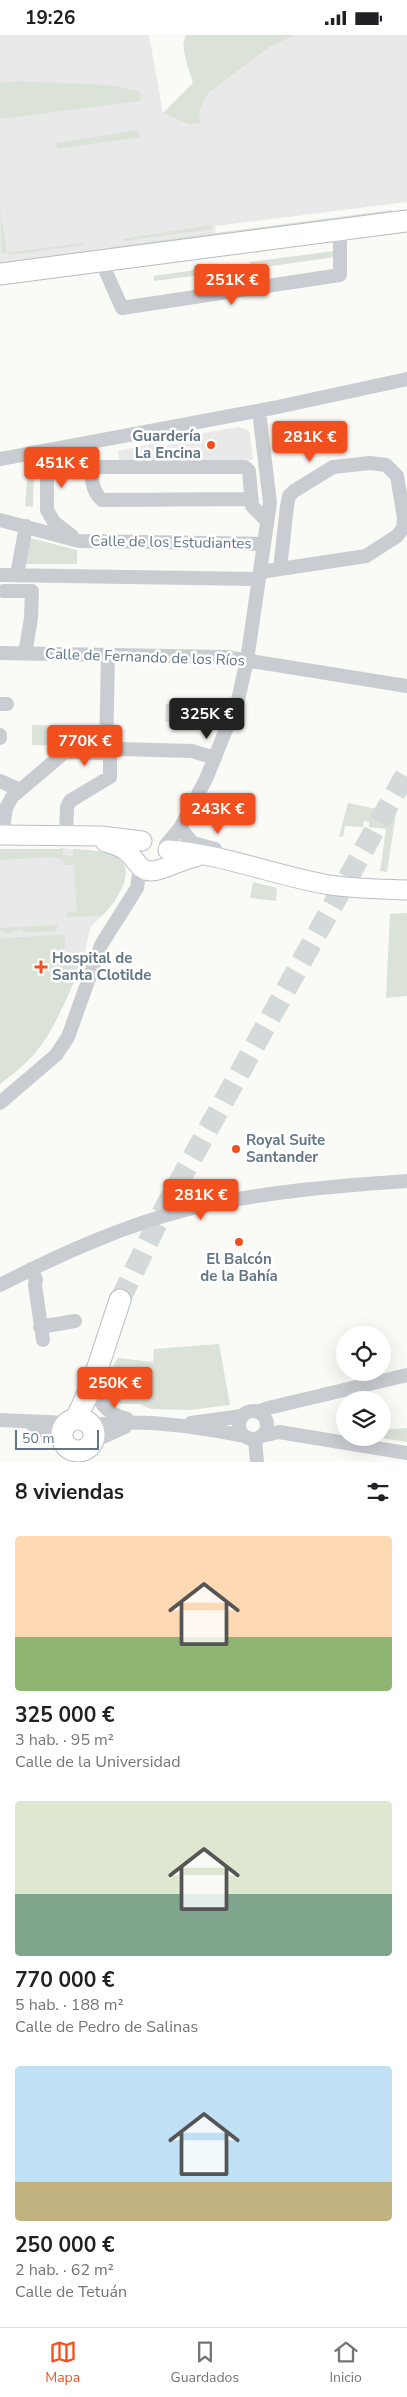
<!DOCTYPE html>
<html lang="es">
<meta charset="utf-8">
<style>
body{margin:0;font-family:"Nunito Sans",sans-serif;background:#f2f2f2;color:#202124;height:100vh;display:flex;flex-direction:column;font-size:19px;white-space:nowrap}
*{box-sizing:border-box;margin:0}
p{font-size:16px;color:#757577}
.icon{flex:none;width:28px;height:28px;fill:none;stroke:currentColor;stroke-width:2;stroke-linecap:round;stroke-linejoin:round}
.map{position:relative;height:1427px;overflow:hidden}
.sheet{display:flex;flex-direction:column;background:#fff;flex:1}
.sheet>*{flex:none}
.tools{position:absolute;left:336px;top:1291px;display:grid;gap:10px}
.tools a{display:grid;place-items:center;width:55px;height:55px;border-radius:50%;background:#fff;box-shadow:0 5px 20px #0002;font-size:25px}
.scale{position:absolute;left:15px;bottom:12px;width:84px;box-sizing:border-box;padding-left:5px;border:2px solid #627685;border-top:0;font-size:14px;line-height:18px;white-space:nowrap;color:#627685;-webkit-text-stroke:4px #fff;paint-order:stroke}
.price{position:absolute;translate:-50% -42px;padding:0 11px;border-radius:5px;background:#f24f1f;color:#fff;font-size:16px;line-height:32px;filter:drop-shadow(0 1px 2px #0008)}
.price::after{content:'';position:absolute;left:50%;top:30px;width:15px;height:11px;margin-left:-8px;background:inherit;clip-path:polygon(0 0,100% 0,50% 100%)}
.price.active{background:#222;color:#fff}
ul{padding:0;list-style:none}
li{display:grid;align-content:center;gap:10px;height:265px;padding:0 15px}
li span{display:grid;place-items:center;height:155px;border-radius:5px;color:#555}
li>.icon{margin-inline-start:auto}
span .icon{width:90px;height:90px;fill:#fffc;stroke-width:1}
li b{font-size:21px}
h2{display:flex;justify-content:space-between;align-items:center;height:60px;padding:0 15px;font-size:21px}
.status{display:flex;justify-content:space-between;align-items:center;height:35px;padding:0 25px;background:#fff;direction:ltr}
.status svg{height:14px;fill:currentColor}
.dock{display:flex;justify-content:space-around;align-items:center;height:70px;border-top:1px solid #e0e0e0;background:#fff;font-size:14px;color:#757577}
.dock a{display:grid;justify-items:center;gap:2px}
.dock .active{color:#f24f1f}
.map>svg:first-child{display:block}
.built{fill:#e8e9e8}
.green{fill:#dbe2d8}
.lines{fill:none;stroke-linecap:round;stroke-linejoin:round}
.primary-tunnel{stroke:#d4d9da;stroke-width:21;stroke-dasharray:21 11;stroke-linecap:butt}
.secondary-casing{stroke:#b9bfc4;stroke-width:21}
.primary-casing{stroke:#b7bdc1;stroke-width:23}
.minor{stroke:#c9cdd1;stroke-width:14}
.secondary{stroke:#fff;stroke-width:19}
.primary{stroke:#fff;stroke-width:21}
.poi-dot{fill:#f24f1f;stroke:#fff;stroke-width:2}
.labels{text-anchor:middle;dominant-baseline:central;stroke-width:5;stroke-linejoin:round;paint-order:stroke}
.poi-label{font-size:15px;font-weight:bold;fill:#627685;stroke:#fff;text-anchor:start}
.street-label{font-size:15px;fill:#627685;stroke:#fff}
</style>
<div class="status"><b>19:26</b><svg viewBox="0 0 49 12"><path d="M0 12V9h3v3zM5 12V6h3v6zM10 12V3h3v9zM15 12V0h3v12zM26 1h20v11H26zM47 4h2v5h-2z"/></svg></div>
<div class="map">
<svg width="407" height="1427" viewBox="0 0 407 1427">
<rect width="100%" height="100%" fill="#fafaf7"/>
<path class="built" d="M 0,0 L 149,0 L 163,78 L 193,48 L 185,20 L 183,8 L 186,0 L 407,0 L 407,167 L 215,191 L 216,205 L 0,232 Z
M 239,392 L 246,394 L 250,398 L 253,425 L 120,427 L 118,416 L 162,407 L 163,411 L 191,406 L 191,400 Z
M 63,813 L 114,820 L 123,829 L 125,842 L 114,868 L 90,893 L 82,931 L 48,999 L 33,1020 L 0,1049 L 0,814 L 60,814 Z"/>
<path class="green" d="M 186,0 L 295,0 L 269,12 L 208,58 L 199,75 L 200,88 L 189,89 L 163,78 L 193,48 C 189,33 180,16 186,0 Z
M 15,46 L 110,50 L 139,56 L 141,61 L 140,66 L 0,84 L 0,48 Z
M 138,95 L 140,102 L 57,114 L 56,108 Z
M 0,174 L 7,218 L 85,208 L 85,210 L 8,220 L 7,218 L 2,218 Z
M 392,175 L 393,181 L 108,216 L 110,212 Z
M 212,190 L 212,194 L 122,206 L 122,204 Z
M 334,216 L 335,222 L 243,235 L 251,227 Z
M 209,233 L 216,238 L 154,246 L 154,241 Z
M 34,432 L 33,472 L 25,471 L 28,433 Z
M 26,502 L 77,515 L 77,529 L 22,529 Z
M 166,669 L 174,669 L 186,676 L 185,687 L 165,687 Z
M 32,690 L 96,691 L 95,712 L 32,710 Z
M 348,768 L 396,778 L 387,837 L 380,836 L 386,794 L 369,792 L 369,787 L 364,786 L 363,792 L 345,791 L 343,802 L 339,802 Z
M 63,813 L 63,820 L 73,821 L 73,814 C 86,815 104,815 116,821 C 140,835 114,869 102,881 L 67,882 L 67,877 L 77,877 L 74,830 L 65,830 L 62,825 L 56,822 L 0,825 L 0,814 L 60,814 Z
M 253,847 L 277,853 L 276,866 L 250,863 Z
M 407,878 L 407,961 L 386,963 L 390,879 Z
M 58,890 L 55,896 L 25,897 L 19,894 L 9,899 L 0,895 L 0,893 Z
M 65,900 L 64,927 L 67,930 L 81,932 C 67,961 56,993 35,1018 C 25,1030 12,1040 0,1049 L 0,903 Z
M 219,1309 L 230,1370 L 189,1375 L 151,1374 L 139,1369 L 122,1369 L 111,1365 C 106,1354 110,1332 118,1323 L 153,1327 L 154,1314 Z
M 407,1393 L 407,1407 L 382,1403 L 383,1395 Z"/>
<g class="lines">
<path class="primary-tunnel" d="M 120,1265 L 166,1170 L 407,737"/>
<g class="secondary-casing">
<path id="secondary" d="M 0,800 L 101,801 L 142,806
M 105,807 C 112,809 120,811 126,816 C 135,822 139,837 152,836 C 163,836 182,824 196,822
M 168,815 C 221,819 271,839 324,849 C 351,854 379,854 407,855"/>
</g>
<g class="primary-casing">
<path id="primary" d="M 0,239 L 407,186
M 76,1384 L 92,1350 L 120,1265
M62 1400a16 16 0 1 1 32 0a16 16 0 1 1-32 0Z"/>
</g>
<path class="minor" d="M 106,237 L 122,273 L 340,240 L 340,206
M 91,408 C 92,425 87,453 102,465 L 252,464
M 47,415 L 47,475 L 54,487 L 72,501
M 0,424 L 273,373 L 407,344
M 92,432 L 245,432 L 249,436 L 252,471 L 267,486
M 0,485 L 79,506 L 264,509
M 260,537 L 366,521 L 397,501 L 403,493 L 404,483 L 397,441 L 386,430 L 370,428 L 333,432 L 294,456 L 289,461 L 287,471 L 280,534
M 0,540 L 259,544
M 17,540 L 26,491
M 3,556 L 32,556 L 31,583 L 25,619
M 0,618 L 226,622 L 407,651
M 0,669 L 7,669
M 0,700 L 0,703
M 106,718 L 108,620
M 0,746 L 20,755
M 180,793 L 193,808 L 215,814
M 2,800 L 6,773 L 12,762 L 65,717 L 106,718 L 120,714 L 192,716 L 215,723
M 66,800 L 67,772 L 70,766 L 110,742 L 110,718
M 166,810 L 180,793 L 206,744 L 238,665 L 247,625 L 270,468 L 259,376
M 0,1068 L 56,1020 L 68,1002 L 101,910 L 137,853 L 140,832
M 31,1234 L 36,1245 L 35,1250 L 43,1305
M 0,1250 C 59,1220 124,1190 189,1174 C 260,1157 335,1151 407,1146
M 40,1292 L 75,1286
M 92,1350 C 101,1370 106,1378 127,1384
M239 1390a14 14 0 1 1 28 0a14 14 0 1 1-28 0Z
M 258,1377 L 268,1373 L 407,1340
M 0,1385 L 68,1388
M 30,1388 L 53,1401 L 62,1402
M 191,1388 L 242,1381
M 91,1391 C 136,1382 199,1392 244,1401
M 262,1401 L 279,1397 L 407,1418
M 255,1404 L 257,1427
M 92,1407 L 125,1392"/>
<use href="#secondary" class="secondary"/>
<use href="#primary" class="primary"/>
</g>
<g class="poi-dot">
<circle cx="211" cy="410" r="5"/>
<path d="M38.5 924.5h5v5h5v5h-5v5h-5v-5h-5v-5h5z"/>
<circle cx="236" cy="1114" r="5"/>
<circle cx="239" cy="1207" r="5"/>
</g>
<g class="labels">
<g class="poi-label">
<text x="201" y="401" text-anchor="end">Guardería<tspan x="201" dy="17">La Encina</tspan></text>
<text x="52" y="923">Hospital de<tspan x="52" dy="17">Santa Clotilde</tspan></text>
<text x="246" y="1105">Royal Suite<tspan x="246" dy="17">Santander</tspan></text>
<text x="239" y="1224" text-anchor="middle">El Balcón<tspan x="239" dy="17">de la Bahía</tspan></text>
</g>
<g class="street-label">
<text transform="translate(171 507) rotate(1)">Calle de los Estudiantes</text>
<text transform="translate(145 622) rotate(2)">Calle de Fernando de los Ríos</text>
</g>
</g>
</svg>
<div class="tools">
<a><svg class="icon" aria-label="locate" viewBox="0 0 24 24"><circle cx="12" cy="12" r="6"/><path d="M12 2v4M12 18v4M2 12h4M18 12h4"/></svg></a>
<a><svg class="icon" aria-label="layers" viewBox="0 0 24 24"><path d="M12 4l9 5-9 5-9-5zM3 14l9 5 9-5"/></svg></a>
</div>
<div class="scale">50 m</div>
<b class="price" style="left:232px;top:271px">251K €</b>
<b class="price" style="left:310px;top:428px">281K €</b>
<b class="price" style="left:62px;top:454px">451K €</b>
<b class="price active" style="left:207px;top:705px">325K €</b>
<b class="price" style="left:85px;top:732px">770K €</b>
<b class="price" style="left:218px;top:800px">243K €</b>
<b class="price" style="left:201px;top:1186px">281K €</b>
<b class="price" style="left:115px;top:1374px">250K €</b>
</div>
<section class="sheet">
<h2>8 viviendas<svg class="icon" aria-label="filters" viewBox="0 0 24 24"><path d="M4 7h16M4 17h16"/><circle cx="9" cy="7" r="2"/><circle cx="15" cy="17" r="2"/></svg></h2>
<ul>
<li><span style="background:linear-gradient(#ffd9b3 65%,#8fb573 0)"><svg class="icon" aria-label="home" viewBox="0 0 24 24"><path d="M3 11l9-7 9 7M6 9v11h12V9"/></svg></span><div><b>325 000 €</b><p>3 hab. · 95 m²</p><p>Calle de la Universidad</p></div></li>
<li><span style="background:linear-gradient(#dfe7d0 60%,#7fa58c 0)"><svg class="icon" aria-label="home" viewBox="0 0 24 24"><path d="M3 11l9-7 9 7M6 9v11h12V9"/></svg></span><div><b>770 000 €</b><p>5 hab. · 188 m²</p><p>Calle de Pedro de Salinas</p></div></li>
<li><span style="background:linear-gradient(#bfe0f5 75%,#c2b280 0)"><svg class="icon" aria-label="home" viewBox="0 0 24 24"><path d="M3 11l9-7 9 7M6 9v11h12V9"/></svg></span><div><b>250 000 €</b><p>2 hab. · 62 m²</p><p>Calle de Tetuán</p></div></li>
</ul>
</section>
<nav class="dock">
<a class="active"><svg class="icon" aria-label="map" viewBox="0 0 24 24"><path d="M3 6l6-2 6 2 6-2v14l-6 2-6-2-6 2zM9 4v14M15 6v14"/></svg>Mapa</a>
<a><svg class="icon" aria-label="saved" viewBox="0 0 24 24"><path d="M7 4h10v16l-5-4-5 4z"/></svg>Guardados</a>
<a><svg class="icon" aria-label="home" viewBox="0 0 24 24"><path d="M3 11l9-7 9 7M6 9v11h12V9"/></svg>Inicio</a>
</nav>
